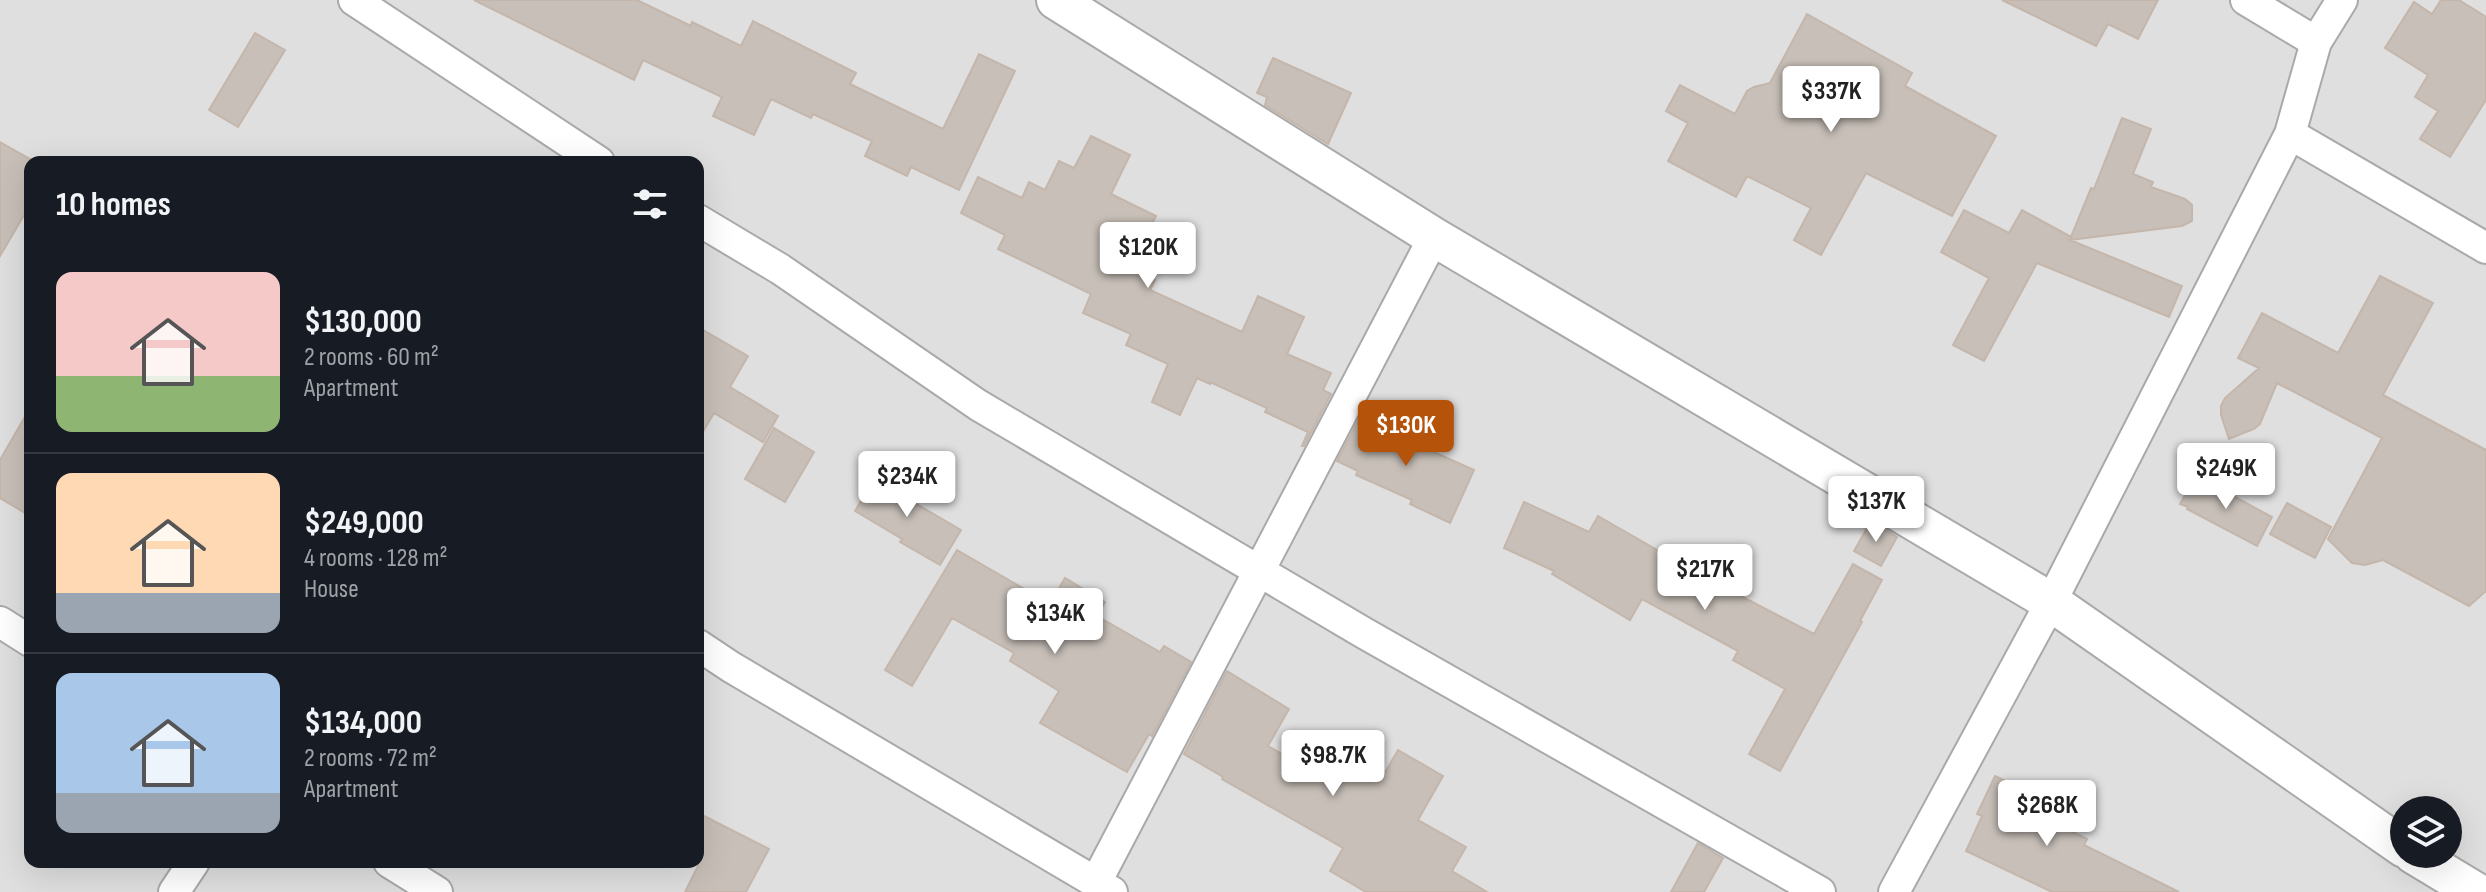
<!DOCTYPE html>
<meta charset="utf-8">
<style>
body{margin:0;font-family:"Sofia Sans Condensed",sans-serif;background:#20242c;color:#f1f3f6;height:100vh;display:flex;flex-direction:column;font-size:30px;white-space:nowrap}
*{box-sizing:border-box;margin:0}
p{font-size:26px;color:#9ea1a6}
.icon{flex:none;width:44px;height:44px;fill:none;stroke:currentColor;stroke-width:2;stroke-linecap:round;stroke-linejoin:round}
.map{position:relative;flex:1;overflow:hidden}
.side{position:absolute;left:24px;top:156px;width:680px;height:712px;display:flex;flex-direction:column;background:#171b24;border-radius:16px;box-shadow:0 8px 32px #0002}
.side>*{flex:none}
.tools{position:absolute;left:2390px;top:796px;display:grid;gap:16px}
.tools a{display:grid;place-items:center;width:72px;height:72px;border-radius:50%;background:#171b24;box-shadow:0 8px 32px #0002;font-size:40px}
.price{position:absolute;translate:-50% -68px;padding:0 18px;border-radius:8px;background:#fff;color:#222;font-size:26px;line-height:52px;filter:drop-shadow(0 2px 4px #0008)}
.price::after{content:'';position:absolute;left:50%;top:48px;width:24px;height:18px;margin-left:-12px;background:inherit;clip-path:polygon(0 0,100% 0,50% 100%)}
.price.selected{background:#b45309;color:#fff}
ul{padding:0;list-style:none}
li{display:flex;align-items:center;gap:24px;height:200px;padding:0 32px}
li+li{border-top:2px solid #363941}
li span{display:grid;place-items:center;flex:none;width:224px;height:160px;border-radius:16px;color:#555}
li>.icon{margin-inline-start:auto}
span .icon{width:96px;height:96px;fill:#fffc;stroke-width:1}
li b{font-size:34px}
h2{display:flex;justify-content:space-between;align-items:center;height:96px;padding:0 32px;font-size:34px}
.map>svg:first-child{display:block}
.residential{fill:#e0dfdf;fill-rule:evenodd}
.building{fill:#c7bfb8;stroke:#c4b6ab;stroke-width:2}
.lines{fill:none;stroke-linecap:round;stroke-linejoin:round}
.minor-casing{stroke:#a9a9a9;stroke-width:34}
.tertiary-casing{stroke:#a9a9a9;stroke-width:42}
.minor{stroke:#fff;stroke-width:30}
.tertiary{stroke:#fff;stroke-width:38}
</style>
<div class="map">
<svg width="2486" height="892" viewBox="0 0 2486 892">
<rect width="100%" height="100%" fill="#f2efe9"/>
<path class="residential" d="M 0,0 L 2486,0 L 2486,892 L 0,892 ZM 30,162 L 698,162 L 698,862 L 30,862 ZM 2404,810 L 2448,810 L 2448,854 L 2404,854 Z"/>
<path class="building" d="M 474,0 L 637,0 L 691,26 L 692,22 L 741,46 L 753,21 L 856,73 L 850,84 L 943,129 L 979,54 L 1015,71 L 959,190 L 911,167 L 907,176 L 865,156 L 872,141 L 813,114 L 811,118 L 771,99 L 754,135 L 713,116 L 722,97 L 643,60 L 634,80 Z
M 2002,0 L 2158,0 L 2138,39 L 2108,24 L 2096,46 Z
M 2441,0 L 2459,0 L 2486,17 L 2486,100 L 2450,157 L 2420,139 L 2438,111 L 2415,97 L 2428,75 L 2385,48 L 2414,2 L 2432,14 Z
M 1807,14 L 1912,73 L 1905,86 L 1996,136 L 1952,216 L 1866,173 L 1821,255 L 1794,240 L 1811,208 L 1747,176 L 1736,197 L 1668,161 L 1688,123 L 1666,111 L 1680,85 L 1735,114 L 1747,91 L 1754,87 L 1770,83 Z
M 255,33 L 285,50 L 238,127 L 209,110 Z
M 1273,58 L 1351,93 L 1328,144 L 1265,105 L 1267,97 L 1257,93 Z
M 2122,118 L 2151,129 L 2133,174 L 2153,182 L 2151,187 L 2185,199 L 2192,205 L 2192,221 L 2182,226 L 2070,240 L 2182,286 L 2169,317 L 2037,263 L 1984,361 L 1953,345 L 1989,278 L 1941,252 L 1964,210 L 2009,233 L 2022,210 L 2071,237 L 2091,188 L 2094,189 Z
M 1091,136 L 1130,155 L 1111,194 L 1156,216 L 1130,268 L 1155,280 L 1150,290 L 1242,332 L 1258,296 L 1304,317 L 1287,354 L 1331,373 L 1323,390 L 1331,394 L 1304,446 L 1302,446 L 1308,432 L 1265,412 L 1267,408 L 1210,382 L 1210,384 L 1197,378 L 1180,415 L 1152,402 L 1168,364 L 1126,345 L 1131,334 L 1083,313 L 1091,294 L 998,249 L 1005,235 L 961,213 L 978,177 L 1022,198 L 1029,182 L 1045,190 L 1059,161 L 1074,168 Z
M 0,142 L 30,159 L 30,205 L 0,256 Z
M 2380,276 L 2433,303 L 2383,395 L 2486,450 L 2486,591 L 2469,606 L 2383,560 L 2365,565 L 2352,563 L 2328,539 L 2382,438 L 2277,383 L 2260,424 L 2254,429 L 2229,439 L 2221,415 L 2221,406 L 2225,398 L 2259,368 L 2238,358 L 2262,313 L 2338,353 Z
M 698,327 L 748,356 L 730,387 L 778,416 L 763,442 L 714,413 L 698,440 Z
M 30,408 L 30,516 L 0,498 L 0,460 Z
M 1365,408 L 1381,416 L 1376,426 L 1474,470 L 1450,523 L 1410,504 L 1412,500 L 1356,475 L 1358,471 L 1337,461 Z
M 774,428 L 814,452 L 785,502 L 745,479 Z
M 878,472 L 917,495 L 913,502 L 961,530 L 940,565 L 900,542 L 902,539 L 855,511 Z
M 2196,476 L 2272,517 L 2257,546 L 2187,509 L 2188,507 L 2180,504 Z
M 1524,502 L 1589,532 L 1598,516 L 1706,578 L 1814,634 L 1853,564 L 1882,580 L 1860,621 L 1862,622 L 1780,771 L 1749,754 L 1785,689 L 1733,660 L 1738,651 L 1642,599 L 1630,620 L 1552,574 L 1554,571 L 1504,548 Z
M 2287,503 L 2331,527 L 2315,558 L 2270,534 Z
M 1871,521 L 1897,537 L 1881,566 L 1854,551 Z
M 957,550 L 1050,604 L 1065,578 L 1105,602 L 1097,616 L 1160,652 L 1164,646 L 1191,662 L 1152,736 L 1149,734 L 1127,772 L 1040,723 L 1059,691 L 1010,661 L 1014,653 L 952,618 L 912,686 L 885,670 Z
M 1227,671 L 1289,709 L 1268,746 L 1324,778 L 1336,758 L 1379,783 L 1398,750 L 1443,776 L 1418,820 L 1466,847 L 1452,871 L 1487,892 L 1366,892 L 1330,871 L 1343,848 L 1222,779 L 1223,777 L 1184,754 Z
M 1995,776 L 2045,800 L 2038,815 L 2087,839 L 2084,845 L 2179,892 L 2052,892 L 1966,851 L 1982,816 L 1977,814 Z
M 698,813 L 769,849 L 746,892 L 685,892 L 698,866 Z
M 1698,843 L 1723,858 L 1704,892 L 1671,892 Z"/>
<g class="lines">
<g class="minor-casing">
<path id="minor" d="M 354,0 L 599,162
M 2246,0 L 2316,42
M 2290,134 L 2486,248
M 698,220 L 780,269 L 978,405 L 1364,633 L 1820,892
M 0,622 L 30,641
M 698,645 L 731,667 L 1112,892
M 389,862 L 437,892
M 1096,882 L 1434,237
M 174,892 L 194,862
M 1894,892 L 2051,602 L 2290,134 L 2316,42 L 2342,0"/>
</g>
<g class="tertiary-casing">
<path id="tertiary" d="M 1056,0 L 1434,237 L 2051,602 L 2404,848
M 2413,854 L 2476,892"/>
</g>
<use href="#minor" class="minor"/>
<use href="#tertiary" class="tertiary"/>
</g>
</svg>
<div class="tools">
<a><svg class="icon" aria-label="layers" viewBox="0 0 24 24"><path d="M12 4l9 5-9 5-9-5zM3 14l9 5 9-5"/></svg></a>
</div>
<b class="price" style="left:1831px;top:134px">$337K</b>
<b class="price" style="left:1148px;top:290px">$120K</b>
<b class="price selected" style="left:1406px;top:468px">$130K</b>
<b class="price" style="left:2226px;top:511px">$249K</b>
<b class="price" style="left:907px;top:519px">$234K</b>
<b class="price" style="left:1876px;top:544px">$137K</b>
<b class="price" style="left:1705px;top:612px">$217K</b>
<b class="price" style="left:1055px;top:656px">$134K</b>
<b class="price" style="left:1333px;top:798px">$98.7K</b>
<b class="price" style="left:2047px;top:848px">$268K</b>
<section class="side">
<h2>10 homes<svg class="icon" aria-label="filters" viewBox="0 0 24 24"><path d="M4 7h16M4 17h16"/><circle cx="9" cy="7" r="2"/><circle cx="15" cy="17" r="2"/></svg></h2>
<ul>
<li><span style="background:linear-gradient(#f6c9c9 65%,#8fb573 0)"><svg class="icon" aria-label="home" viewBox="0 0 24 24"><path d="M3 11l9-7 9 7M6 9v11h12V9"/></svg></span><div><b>$130,000</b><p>2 rooms · 60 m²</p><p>Apartment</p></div></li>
<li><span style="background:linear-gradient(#ffd9b3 75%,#9aa5b1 0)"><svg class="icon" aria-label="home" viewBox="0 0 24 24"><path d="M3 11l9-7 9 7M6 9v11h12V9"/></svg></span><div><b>$249,000</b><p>4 rooms · 128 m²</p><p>House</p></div></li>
<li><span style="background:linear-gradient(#a9c7e8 75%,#9aa5b1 0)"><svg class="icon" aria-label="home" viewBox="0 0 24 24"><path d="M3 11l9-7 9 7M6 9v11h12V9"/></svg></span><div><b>$134,000</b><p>2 rooms · 72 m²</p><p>Apartment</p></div></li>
</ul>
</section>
</div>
